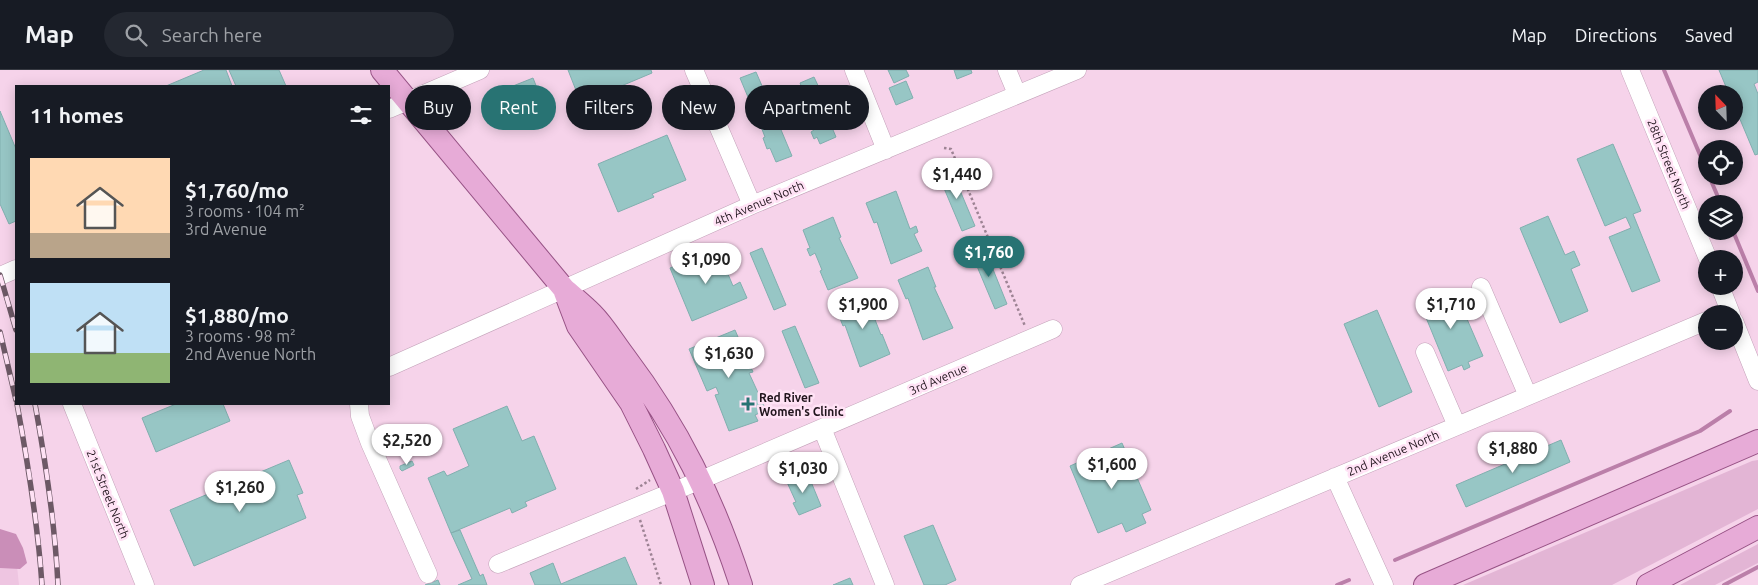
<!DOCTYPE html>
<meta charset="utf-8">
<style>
body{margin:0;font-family:Ubuntu,sans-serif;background:#242831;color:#f1f3f6;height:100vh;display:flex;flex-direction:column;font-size:19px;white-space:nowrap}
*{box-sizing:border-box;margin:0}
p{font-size:16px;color:#9ea1a6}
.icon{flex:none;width:28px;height:28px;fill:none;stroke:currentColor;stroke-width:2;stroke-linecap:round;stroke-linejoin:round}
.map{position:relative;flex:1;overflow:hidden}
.panel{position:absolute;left:15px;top:15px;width:375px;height:320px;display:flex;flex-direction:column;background:#171b24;border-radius:0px;box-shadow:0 2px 12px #0003}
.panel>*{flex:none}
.hud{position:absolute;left:405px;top:15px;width:475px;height:45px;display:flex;gap:10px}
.needle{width:32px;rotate:337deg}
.fabs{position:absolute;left:1698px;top:15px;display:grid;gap:10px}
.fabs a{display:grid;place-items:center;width:45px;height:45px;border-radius:50%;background:#171b24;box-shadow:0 2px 12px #0003;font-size:25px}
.price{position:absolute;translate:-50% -42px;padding:0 11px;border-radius:18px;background:#fff;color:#222;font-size:16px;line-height:32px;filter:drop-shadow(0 1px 2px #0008)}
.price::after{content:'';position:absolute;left:50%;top:30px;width:15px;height:11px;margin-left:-8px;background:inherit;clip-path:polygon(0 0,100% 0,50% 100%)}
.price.on{background:#287373;color:#fff}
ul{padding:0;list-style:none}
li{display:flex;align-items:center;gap:15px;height:125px;padding:0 15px}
li span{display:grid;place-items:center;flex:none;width:140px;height:100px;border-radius:0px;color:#555}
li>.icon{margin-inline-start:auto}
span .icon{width:60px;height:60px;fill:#fffc;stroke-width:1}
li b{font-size:21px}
h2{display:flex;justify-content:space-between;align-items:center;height:60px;padding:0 15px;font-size:21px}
.tag{padding:0 18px;border-radius:22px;background:#171b24;box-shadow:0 2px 12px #0003;font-size:18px;line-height:45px}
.tag.on{background:#287373;color:#fff}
header{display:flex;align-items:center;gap:30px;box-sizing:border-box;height:70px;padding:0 25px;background:#171b24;border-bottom:1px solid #363941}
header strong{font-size:24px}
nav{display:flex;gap:28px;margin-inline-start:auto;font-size:18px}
.search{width:350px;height:45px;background:#242831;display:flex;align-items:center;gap:12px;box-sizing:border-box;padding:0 18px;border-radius:28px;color:#9ea1a6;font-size:19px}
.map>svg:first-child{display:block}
.built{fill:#eec5e1}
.green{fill:#e3b5d5}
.forest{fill:#ca8eb8}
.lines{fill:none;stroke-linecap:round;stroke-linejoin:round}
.stream{stroke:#bb7fa9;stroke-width:4}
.building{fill:#97c6c5;stroke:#81afaf}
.minor-casing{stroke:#c3a2b9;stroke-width:19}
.major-casing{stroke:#975285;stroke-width:24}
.path{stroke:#9d8394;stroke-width:2.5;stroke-dasharray:2.5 2.5;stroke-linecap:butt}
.minor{stroke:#fff;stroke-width:18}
.major{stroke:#e7abd7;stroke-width:22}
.rail-casing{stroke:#6d5966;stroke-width:5.5}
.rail{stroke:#ffe2f5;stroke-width:4;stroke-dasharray:11;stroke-linecap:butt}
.poi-dot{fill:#287373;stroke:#ffe2f5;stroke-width:2}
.labels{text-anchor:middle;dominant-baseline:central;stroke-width:5;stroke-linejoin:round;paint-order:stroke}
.street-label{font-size:12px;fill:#20141c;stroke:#ffe2f5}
.poi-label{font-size:12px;font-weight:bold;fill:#20141c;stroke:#ffe2f5;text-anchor:start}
</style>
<header>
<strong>Map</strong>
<div class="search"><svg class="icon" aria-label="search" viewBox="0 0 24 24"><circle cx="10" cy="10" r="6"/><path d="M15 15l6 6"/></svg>Search here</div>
<nav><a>Map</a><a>Directions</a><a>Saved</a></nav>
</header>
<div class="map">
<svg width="1758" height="515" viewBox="0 0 1758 515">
<rect width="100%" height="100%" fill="#f6d3ea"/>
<path class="built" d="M 14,468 L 19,515 L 0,515 L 0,473 Z"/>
<path class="green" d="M 1758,390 L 1758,439 L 1612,515 L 1463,515 L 1752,391 Z
M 1758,474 L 1758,493 L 1715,515 L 1680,515 Z"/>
<path class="forest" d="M 0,459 L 16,464 L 23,478 L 27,493 L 20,499 L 0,498 Z"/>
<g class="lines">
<path class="stream" d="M 1664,0 L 1706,99
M 1709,106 L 1721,134
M 1733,161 L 1758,221
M 1395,490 L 1700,361 L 1730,341
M 1337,515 L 1349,510
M 1724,515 L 1758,497"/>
</g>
<path class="building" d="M 204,0 L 226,0 L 232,16 L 166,16 Z
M 229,0 L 279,0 L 286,16 L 236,16 Z
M 568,0 L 651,0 L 652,3 L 581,33 Z
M 888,0 L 906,0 L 909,6 L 894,13 Z
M 954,0 L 971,0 L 972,3 L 957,9 Z
M 1719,0 L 1758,0 L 1758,12 L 1754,14 L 1758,24 L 1758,84 L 1755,85 L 1734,35 L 1734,24 L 1729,24 Z
M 756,2 L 769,32 L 753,39 L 740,8 Z
M 814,7 L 822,24 L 807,30 L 800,13 Z
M 533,8 L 543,33 L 499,52 L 488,26 Z
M 906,11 L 913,28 L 896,35 L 889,18 Z
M 822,34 L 836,67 L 820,74 L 817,67 L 814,69 L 811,62 L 814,60 L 806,41 Z
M 0,41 L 16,79 L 16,151 L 9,154 L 0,134 Z
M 776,48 L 792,86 L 776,92 L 770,78 L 767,79 L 763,68 L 765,67 L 760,54 Z
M 667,65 L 686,110 L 652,124 L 654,127 L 618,142 L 598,94 Z
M 1613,74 L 1641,141 L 1633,144 L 1660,211 L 1632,222 L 1609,167 L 1631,158 L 1626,147 L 1605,156 L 1577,89 Z
M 951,99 L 975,156 L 962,161 L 938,104 Z
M 896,121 L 910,159 L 916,156 L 918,162 L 914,164 L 922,181 L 891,194 L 877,152 L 874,153 L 866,133 Z
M 1548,146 L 1565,185 L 1574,181 L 1580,195 L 1571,199 L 1588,241 L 1560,253 L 1520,158 Z
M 833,147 L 841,167 L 839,168 L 858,208 L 828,220 L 820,201 L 822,200 L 815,183 L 810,186 L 807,179 L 810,178 L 803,160 Z
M 984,177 L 1007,234 L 995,239 L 971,182 Z
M 717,178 L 733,216 L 740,212 L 747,228 L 692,251 L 670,198 Z
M 762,178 L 786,235 L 774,240 L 750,183 Z
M 928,197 L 936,217 L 934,217 L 953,258 L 923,270 L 908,228 L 906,229 L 898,210 Z
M 1454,219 L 1483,286 L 1468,292 L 1470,297 L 1464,300 L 1462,295 L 1448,301 L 1420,233 Z
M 865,224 L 881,265 L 882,264 L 890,284 L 860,297 L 845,255 L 843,256 L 835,236 Z
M 1377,240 L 1412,322 L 1379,337 L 1344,254 Z
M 795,256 L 819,313 L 805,318 L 782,261 Z
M 735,260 L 753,302 L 749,303 L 766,340 L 755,345 L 758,351 L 729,361 L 715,325 L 719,324 L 716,317 L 707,321 L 689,279 Z
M 176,334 L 223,334 L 230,351 L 156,382 L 142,348 Z
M 507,336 L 522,371 L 534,366 L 556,419 L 525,432 L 527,436 L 512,443 L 510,438 L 451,463 L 428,408 L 444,401 L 447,406 L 469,396 L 453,359 Z
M 1561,370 L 1570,392 L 1466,437 L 1456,415 Z
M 1122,373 L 1151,440 L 1142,444 L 1146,453 L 1126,462 L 1122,453 L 1098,463 L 1070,396 Z
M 289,390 L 303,423 L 297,425 L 306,448 L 194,496 L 170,440 Z
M 412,391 L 414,395 L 402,401 L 400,399 L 400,396 Z
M 807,402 L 821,436 L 799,445 L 793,433 L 796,432 L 786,410 Z
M 933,455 L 956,510 L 945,515 L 924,515 L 904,466 Z
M 460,460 L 480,506 L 483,504 L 487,515 L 458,515 L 472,509 L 451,463 Z
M 625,487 L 637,515 L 535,515 L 530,503 L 553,493 L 561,514 Z
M 850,508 L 853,515 L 833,515 Z
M 438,510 L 440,515 L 425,515 Z"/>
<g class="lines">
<g class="minor-casing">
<path id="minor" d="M 694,0 L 752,135
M 854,0 L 886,80
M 1007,0 L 1017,24
M 1630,0 L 1708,189
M 389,39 L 480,0
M 0,206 L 16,199
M 1720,216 L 1731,244
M 1481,217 L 1528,326
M 1734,251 L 1758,311
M 1425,282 L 1457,356
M 389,297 L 752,135 L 1077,0
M 72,334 L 145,515
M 359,334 L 360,346 L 370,373 L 428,504
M 822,358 L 885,515
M 1335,407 L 1384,515
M 498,494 L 701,410 L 1053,259
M 1080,515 L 1706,251"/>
</g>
<g class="major-casing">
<path id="major" d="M 382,0 L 564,219 C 573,227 583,235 592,244 C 604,256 614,273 624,286 C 679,359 713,429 741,515
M 565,222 L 578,256 L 631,333 L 654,379 L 673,421 L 703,515
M 1425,515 L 1758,371
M 1648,515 L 1758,457"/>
</g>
<path class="path" d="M 944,78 L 951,79 L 1025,256
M 636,419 L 650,410
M 640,450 L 661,515"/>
<use href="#minor" class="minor"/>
<use href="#major" class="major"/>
<g class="rail-casing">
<path id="rail" d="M 0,205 L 16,260
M 0,262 L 16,330
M 17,334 C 28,394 38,454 42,515
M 35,334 C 46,394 55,454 58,515"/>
</g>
<use href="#rail" class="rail"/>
</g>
<path class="poi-dot" d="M745.5 326.5h5v5h5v5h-5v5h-5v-5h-5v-5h5z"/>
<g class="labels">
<g class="street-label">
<text transform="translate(1669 94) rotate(68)">28th Street North</text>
<text transform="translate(759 133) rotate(-23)">4th Avenue North</text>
<text transform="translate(938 309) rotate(-23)">3rd Avenue</text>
<text transform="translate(1393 383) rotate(-23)">2nd Avenue North</text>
<text transform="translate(108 424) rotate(68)">21st Street North</text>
</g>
<g class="poi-label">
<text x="759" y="327">Red River<tspan x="759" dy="14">Women's Clinic</tspan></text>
</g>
</g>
</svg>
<div class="fabs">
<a><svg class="needle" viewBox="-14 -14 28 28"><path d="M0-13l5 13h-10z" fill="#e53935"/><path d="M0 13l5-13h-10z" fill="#9ea1a6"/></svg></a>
<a><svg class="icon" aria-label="locate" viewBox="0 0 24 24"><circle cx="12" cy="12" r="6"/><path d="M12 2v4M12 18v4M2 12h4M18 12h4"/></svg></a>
<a><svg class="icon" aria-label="layers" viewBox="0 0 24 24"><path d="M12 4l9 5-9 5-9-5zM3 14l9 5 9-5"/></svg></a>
<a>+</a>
<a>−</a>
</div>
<b class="price" style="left:957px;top:130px">$1,440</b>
<b class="price on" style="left:989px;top:208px">$1,760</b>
<b class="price" style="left:706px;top:215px">$1,090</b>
<b class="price" style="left:863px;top:260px">$1,900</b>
<b class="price" style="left:1451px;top:260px">$1,710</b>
<b class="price" style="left:729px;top:309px">$1,630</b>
<b class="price" style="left:407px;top:396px">$2,520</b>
<b class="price" style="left:1513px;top:404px">$1,880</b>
<b class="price" style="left:1112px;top:420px">$1,600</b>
<b class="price" style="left:803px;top:424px">$1,030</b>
<b class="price" style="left:240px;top:443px">$1,260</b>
<div class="hud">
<a class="tag">Buy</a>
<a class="tag on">Rent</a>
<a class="tag">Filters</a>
<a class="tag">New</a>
<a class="tag">Apartment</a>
</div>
<section class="panel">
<h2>11 homes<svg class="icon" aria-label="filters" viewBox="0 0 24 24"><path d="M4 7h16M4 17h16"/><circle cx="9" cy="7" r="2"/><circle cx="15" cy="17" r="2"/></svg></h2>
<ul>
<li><span style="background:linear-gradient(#ffd9b3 75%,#b9a48a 0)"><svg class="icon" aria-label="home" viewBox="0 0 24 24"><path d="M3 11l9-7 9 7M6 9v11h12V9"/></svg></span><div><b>$1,760/mo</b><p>3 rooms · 104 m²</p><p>3rd Avenue</p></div></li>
<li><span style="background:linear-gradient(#bfe0f5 70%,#8fb573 0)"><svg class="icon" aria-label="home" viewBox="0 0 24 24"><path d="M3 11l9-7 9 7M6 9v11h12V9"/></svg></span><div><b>$1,880/mo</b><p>3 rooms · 98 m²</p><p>2nd Avenue North</p></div></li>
</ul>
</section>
</div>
